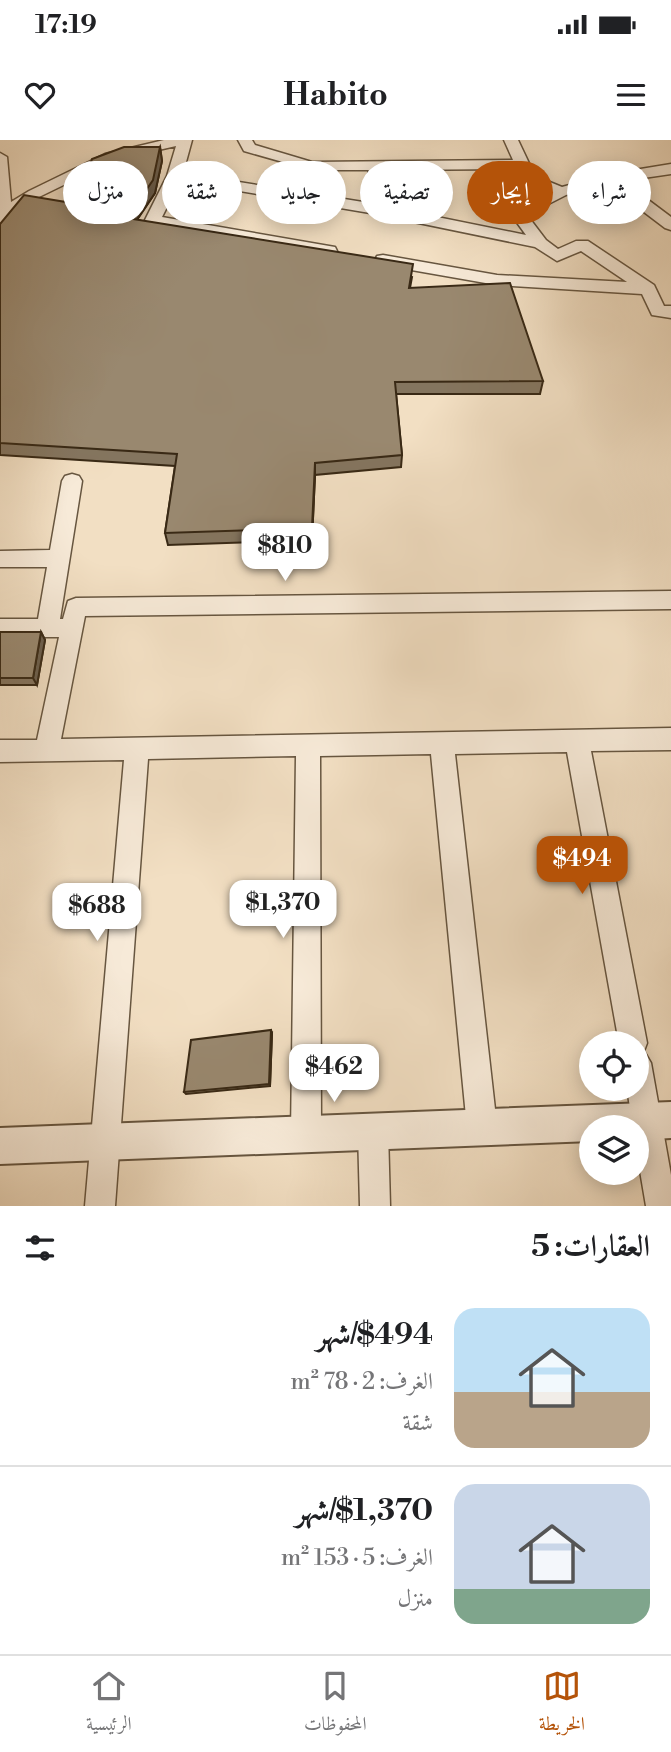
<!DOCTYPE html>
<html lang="ar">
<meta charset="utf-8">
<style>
body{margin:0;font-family:"Libre Bodoni",Amiri,serif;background:#f2f2f2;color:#202124;direction:rtl;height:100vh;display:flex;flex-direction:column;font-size:26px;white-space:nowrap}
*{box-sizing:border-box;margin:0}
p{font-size:23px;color:#757577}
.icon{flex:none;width:38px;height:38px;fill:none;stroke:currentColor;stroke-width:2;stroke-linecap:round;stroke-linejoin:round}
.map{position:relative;height:1066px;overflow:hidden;direction:ltr}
.sheet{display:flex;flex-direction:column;background:#fff;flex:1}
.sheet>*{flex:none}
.guide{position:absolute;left:21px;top:21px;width:630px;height:63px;direction:rtl;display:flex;gap:14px}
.fabs{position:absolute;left:579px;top:891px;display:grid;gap:14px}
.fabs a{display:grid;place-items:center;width:70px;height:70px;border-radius:50%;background:#fff;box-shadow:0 4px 18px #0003;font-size:35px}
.price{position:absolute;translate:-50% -60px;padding:0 16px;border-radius:14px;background:#fff;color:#222;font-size:23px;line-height:46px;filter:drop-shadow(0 2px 4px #0008)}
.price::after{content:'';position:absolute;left:50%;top:42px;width:21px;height:16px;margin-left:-10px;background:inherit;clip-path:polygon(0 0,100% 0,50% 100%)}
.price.on{background:#b45309;color:#fff}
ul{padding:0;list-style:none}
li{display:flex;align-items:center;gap:21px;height:175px;padding:0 21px}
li+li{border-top:2px solid #e0e0e0}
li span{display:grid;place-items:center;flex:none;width:196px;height:140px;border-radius:21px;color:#555}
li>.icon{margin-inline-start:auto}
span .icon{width:84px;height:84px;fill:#fffc;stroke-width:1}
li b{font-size:30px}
h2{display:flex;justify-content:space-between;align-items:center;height:84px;padding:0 21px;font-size:30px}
.pill{padding:0 24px;border-radius:32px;background:#fff;box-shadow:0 4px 18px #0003;font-size:24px;line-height:63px}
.pill.on{background:#b45309;color:#fff}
.status{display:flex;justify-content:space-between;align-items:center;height:49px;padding:0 35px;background:#fff;direction:ltr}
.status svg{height:19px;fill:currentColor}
header{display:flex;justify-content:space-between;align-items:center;height:91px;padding:0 21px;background:#fff;font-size:32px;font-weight:700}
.tabs{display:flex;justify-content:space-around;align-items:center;height:98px;border-top:2px solid #e0e0e0;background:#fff;font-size:19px;color:#757577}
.tabs a{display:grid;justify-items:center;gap:4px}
.tabs .on{color:#b45309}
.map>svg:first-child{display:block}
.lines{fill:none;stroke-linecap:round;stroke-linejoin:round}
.minor-casing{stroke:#675640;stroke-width:3}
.tertiary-casing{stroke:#675640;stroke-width:4}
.minor{fill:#f7ead8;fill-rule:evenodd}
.tertiary{fill:#f7ead8;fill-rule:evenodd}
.wall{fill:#84755f;stroke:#392915;stroke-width:2}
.shaded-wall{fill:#6b5f4e;stroke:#392915;stroke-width:2}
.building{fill:#99886f;stroke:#392915;stroke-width:2}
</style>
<div class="status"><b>17:19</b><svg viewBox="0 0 49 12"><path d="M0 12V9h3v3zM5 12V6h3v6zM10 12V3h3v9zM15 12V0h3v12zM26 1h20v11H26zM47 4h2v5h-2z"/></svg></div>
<header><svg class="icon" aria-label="menu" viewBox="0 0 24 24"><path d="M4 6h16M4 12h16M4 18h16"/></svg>Habito<svg class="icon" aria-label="heart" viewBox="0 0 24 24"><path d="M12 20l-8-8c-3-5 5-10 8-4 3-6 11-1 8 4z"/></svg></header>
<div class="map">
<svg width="671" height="1066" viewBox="0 0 671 1066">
<rect width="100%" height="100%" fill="#f2dfc3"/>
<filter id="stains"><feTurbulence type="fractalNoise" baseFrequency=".00286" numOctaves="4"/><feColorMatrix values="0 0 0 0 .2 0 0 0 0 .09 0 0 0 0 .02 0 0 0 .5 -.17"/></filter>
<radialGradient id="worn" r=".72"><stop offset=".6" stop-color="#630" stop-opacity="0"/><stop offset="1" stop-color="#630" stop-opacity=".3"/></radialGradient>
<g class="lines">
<g class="minor-casing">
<path id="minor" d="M 164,0 L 192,0 L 183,33 L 363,62 L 369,30 L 311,30 L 244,11 L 238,0 L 252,0 L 255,5 L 312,22 L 513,20 L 504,0 L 518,0 L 535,36 L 562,47 L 610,34 L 671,24 L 671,34 L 623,41 L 671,77 L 671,90 L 665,88 L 607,44 L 566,55 L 527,75 L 546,100 L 558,109 L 576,101 L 588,101 L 654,145 L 664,166 L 671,166 L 671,178 L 652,175 L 642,154 L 497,145 L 377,124 L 375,120 L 377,116 L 383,115 L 497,135 L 627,142 L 581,111 L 557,121 L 535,107 L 370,73 L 180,41 L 162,77 L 335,107 L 337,111 L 335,115 L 329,116 L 147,83 L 145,80 L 167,36 L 176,6 L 115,20 L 39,57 L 17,72 L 6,88 L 0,90 L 0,13 L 7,17 L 11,62 L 29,51 L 105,14 ZM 517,29 L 524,42 L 548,52 L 510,73 L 526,95 L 378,65 L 384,30 Z
M 72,334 L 79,336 L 82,341 L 60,479 L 63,479 L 68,461 L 76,458 L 671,451 L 671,469 L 85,476 L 61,599 L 671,588 L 671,610 L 591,611 L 647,903 L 644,911 L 651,923 L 671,1035 L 671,1066 L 646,1066 L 637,1013 L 637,987 L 633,987 L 627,948 L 637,948 L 637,903 L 619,903 L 567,612 L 455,614 L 497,987 L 493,998 L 482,1002 L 471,998 L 467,987 L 431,614 L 320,616 L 321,994 L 317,1005 L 306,1009 L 295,1005 L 291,994 L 296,616 L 148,619 L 115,1066 L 85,1066 L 124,620 L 0,622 L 0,600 L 37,600 L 59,497 L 0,497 L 0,479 L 38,479 L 47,427 L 0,427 L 0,411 L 50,410 L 62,341 L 65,336 Z
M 373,976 L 384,980 L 388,991 L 390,1066 L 360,1066 L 358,991 L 362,980 Z"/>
</g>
<g class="tertiary-casing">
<path id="tertiary" d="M 671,962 L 671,998 L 637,1000 L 637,987 L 592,987 L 592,1001 L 0,1024 L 0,988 Z"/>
</g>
<use href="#minor" class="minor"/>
<use href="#tertiary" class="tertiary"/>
</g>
<path class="wall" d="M 160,7 L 162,21 L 155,53 L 137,80 L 412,137 L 410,148 L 543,241 L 540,254 L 396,254 L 402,315 L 401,327 L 315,335 L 312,400 L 168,405 L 165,393 L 175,326 L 0,315 L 0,84 L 78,64 Z
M 0,492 L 41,492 L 45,500 L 37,545 L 0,545 Z
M 272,893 L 270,946 L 186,954 L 184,952 Z"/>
<path class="shaded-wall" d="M 160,7 L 162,21 L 155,53 L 129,91 L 127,78 Z
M 315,323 L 315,335 L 312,400 L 312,388 Z
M 41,492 L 45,500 L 37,545 L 33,538 Z
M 271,890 L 272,893 L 270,946 L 269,944 Z"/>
<path class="building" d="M 124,7 L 160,7 L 153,40 L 127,78 L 413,124 L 409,148 L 510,143 L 543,241 L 395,242 L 402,315 L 315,323 L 312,388 L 165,393 L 177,314 L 0,303 L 0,84 L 24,55 L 78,64 L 92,19 Z
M 0,492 L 41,492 L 33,538 L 0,538 Z
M 271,890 L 269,944 L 184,952 L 191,900 Z"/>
<rect width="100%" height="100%" filter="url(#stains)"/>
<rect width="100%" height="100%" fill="url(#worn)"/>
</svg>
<div class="fabs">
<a><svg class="icon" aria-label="locate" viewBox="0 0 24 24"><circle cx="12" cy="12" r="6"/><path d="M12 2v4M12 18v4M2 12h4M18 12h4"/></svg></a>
<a><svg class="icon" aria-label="layers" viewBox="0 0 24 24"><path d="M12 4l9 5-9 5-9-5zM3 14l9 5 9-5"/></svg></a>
</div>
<b class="price" style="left:285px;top:443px">$810</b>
<b class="price on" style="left:582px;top:756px">$494</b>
<b class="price" style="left:283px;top:800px">$1,370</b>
<b class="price" style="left:97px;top:803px">$688</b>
<b class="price" style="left:334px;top:964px">$462</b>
<div class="guide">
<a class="pill">شراء</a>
<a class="pill on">إيجار</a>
<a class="pill">تصفية</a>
<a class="pill">جديد</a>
<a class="pill">شقة</a>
<a class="pill">منزل</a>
</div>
</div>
<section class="sheet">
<h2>العقارات: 5<svg class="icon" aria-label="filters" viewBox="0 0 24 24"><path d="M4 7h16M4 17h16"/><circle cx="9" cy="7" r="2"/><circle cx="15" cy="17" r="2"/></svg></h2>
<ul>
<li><span style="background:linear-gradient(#bfe0f5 60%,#b9a48a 0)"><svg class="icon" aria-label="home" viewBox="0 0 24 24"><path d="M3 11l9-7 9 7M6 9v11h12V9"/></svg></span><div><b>$494/شهر</b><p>الغرف: 2 · 78 m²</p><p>شقة</p></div></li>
<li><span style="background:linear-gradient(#c9d6e8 75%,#7fa58c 0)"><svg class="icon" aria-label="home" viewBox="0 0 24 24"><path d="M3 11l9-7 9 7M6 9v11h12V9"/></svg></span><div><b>$1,370/شهر</b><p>الغرف: 5 · 153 m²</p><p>منزل</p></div></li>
</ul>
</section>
<nav class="tabs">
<a class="on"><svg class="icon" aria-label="map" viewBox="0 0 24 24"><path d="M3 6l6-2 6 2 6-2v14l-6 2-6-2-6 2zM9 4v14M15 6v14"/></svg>الخريطة</a>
<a><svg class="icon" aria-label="saved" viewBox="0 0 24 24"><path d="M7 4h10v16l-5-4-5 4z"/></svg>المحفوظات</a>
<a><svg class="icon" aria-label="home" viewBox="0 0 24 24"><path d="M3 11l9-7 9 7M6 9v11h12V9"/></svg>الرئيسية</a>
</nav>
